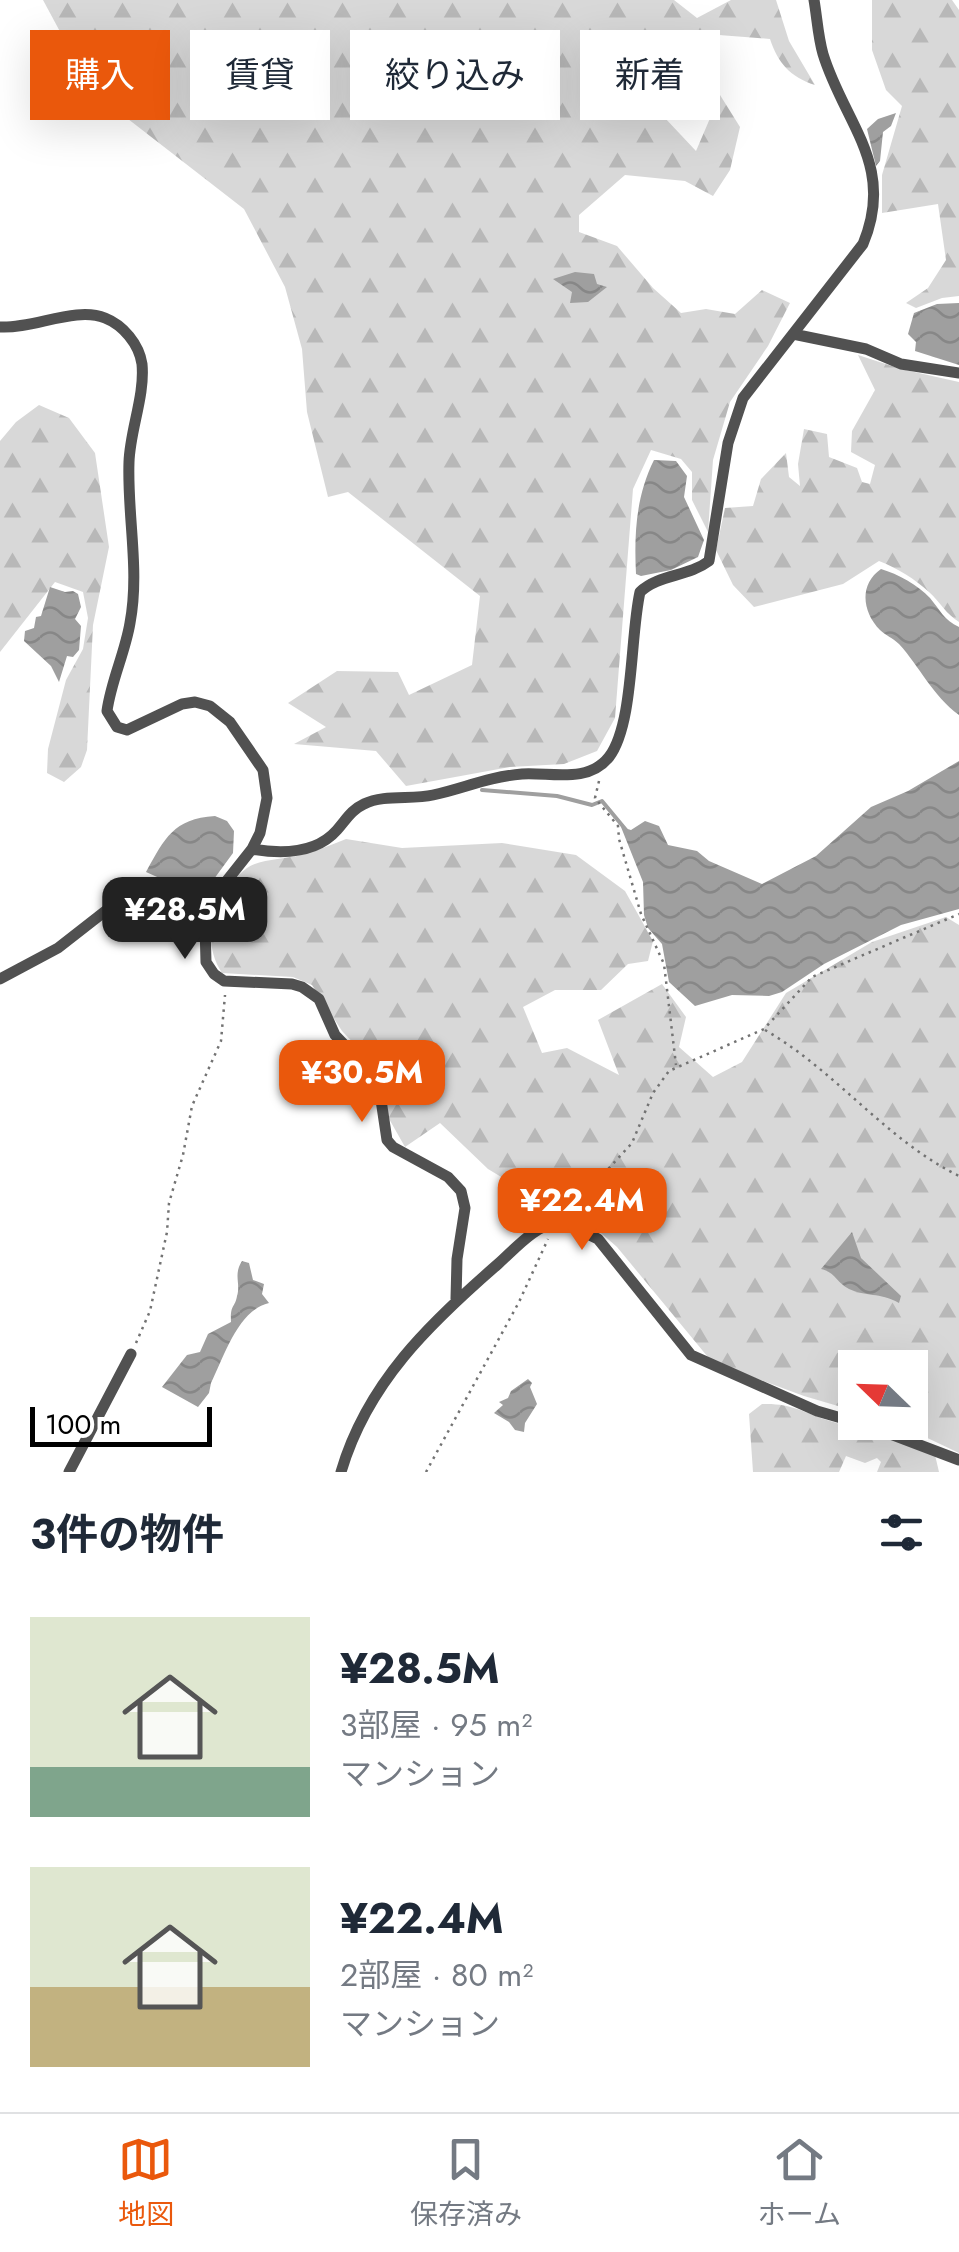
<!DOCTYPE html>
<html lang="ja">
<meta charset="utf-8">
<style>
body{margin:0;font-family:Jost,"Noto Sans JP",sans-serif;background:#f6f6f7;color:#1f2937;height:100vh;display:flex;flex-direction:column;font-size:38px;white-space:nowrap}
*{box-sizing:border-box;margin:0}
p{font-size:32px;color:#747a83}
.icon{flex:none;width:55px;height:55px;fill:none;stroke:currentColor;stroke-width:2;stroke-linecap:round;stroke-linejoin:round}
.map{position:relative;height:1472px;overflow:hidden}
.sheet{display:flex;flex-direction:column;background:#fff;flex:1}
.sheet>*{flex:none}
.banner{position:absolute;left:30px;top:30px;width:900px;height:90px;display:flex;gap:20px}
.needle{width:65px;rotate:293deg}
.buttons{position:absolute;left:838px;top:1350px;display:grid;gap:20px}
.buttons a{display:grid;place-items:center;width:90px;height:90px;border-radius:0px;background:#fff;box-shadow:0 10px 40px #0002;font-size:50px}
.scale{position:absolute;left:30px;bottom:25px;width:182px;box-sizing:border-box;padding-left:10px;border:5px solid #000;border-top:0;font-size:28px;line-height:35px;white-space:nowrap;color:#000;-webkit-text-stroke:8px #fff;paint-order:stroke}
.price{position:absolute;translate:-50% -85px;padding:0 22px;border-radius:20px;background:#ea580c;color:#fff;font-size:32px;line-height:65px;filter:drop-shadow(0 2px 5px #0008)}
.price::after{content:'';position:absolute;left:50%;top:60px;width:30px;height:22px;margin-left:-15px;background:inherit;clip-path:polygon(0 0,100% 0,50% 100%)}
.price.selected{background:#222;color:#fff}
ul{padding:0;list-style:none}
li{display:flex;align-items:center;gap:30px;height:250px;padding:0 30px}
li span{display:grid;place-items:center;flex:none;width:280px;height:200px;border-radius:0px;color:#555}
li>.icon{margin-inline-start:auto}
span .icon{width:120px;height:120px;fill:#fffc;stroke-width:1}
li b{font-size:42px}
h2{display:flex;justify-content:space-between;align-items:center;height:120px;padding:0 30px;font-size:42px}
.chip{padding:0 35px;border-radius:0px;background:#fff;box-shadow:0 10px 40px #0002;font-size:35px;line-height:90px}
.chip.selected{background:#ea580c;color:#fff}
.menu{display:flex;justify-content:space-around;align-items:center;height:140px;border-top:2px solid #e0e1e3;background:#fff;font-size:28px;color:#747a83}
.menu a{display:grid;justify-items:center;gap:5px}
.menu .selected{color:#ea580c}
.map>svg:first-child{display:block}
.forest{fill:url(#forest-firs)}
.water{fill:url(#water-waves)}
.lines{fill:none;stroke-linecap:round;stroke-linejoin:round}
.stream{stroke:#9f9f9f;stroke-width:4}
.path{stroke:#737373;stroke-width:2.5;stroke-dasharray:2.5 5;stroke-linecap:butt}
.minor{stroke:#515151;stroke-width:11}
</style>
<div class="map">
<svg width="959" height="1472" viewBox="0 0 959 1472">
<defs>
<pattern id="forest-firs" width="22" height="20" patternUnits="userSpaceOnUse" patternTransform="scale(2.5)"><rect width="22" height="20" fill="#d8d8d8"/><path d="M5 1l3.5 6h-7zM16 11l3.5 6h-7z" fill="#b8b8b8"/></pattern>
<pattern id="water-waves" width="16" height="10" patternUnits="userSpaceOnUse" patternTransform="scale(2.5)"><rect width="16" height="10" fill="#9f9f9f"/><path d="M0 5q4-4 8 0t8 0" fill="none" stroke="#878787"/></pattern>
</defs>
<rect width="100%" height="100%" fill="#fff"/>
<path class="forest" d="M 43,0 L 674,0 L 697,18 L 731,0 L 776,0 L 789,41 L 815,85 C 790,77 778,63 770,39 L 719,35 L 689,75 L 664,117 L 696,151 L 720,95 L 740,127 L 730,170 L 713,196 L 685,181 L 625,175 L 579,215 L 579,232 L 617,246 L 653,288 L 681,313 L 706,309 L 735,314 L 762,290 L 790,303 L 768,346 L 730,402 L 713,460 L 708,532 L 692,500 L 692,472 L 681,459 L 651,450 L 633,489 L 615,718 L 597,751 L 564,764 L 510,767 L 406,786 L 376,751 L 294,744 L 326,727 L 288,703 L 337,671 L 398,672 L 409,695 L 472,665 L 480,596 L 348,492 L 328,497 L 307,412 L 302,349 L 285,287 L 244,209 L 92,91 Z
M 872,0 L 952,0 L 959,10 L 959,296 L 942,298 L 916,308 L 906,303 L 928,288 L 946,260 L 938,204 L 882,213 L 882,175 L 902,106 L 886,90 L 872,50 Z
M 858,355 L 901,369 L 959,382 L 959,622 C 946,614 940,602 929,592 C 915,579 897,568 879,561 L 843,584 L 754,607 L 733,585 L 716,550 L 725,508 L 753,506 L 761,479 L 786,453 L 789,477 L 800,486 L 798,464 L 804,429 L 827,434 L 829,457 L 857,468 L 862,482 L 870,484 L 875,465 L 851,452 L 852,431 L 875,390 Z
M 39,405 L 69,418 L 95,453 L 109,547 L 93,625 L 87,750 L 81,767 L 64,782 L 47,773 L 48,749 L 66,680 L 83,649 L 88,618 L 83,592 L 55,582 L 0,652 L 0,441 L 16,422 Z
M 346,839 L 402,848 L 502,843 L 576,855 L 625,891 L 653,941 L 648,961 L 628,964 L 601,990 L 555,990 L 523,1007 L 542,1053 L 567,1048 L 619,1075 L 598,1020 L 662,984 L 686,1017 L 679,1047 L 713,1077 L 742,1062 L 786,993 L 872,942 L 946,917 L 959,925 L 959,1453 L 896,1423 L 910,1422 L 910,1368 L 855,1368 L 855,1411 L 804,1396 L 712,1362 L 617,1247 L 593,1226 L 551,1211 L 539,1200 L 488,1169 L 440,1123 L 405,1147 L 388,1117 L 385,1084 L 379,1070 L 342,1031 L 312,985 L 293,977 L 222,973 C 199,938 214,893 247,868 C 260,859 285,859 301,855 C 316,851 331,845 346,839 Z
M 762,1404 C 792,1403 802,1412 830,1421 C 865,1432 900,1441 935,1455 L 939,1472 L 877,1472 L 881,1462 L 877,1458 L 865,1463 L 846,1456 L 839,1472 L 753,1472 L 749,1414 Z"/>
<path class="water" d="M 896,113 L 891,126 L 883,132 L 880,161 L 876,166 L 867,129 L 878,119 Z
M 575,272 L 594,274 L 597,284 L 607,287 L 588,302 L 570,303 L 572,292 L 553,279 Z
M 959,303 L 959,365 L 915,351 L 916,342 L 908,334 L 914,313 L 937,304 Z
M 654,460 L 676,461 L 687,476 L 684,497 L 704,540 L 698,557 L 671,570 L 641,576 L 636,574 C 634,534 636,496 654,460 Z
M 881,569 C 898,574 918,585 930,598 C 940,610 944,620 959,627 L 959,715 C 932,695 920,667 899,644 C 893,638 885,635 880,630 C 862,612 859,584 881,569 Z
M 50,587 L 65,592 L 73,591 L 78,594 L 81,607 L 75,619 L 81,626 L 79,650 L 73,657 L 67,656 L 59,682 L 51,666 L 24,641 L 25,631 L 34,628 L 36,617 L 41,616 Z
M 959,761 L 959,909 L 901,925 L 824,964 L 782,992 L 769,996 L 732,995 L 695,1006 L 669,982 L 662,944 L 648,928 L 644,915 L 643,882 L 621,827 L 631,830 L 645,821 L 659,826 L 668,845 L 697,851 L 709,861 L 762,884 L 816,856 L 871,807 L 908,791 Z
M 215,816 L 227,821 L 234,831 L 233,853 L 203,894 L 195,894 L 146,872 C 165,838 173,819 215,816 Z
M 852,1232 L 861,1258 L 901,1296 L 899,1303 C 879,1292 866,1297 849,1289 C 837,1283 835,1272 821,1269 Z
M 242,1261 L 249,1263 L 253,1280 L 264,1284 L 262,1294 L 269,1303 C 238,1310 224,1357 211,1383 L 209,1393 L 198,1407 L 162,1387 L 187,1355 L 200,1352 L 208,1334 L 231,1322 C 230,1304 235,1308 237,1296 C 241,1283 233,1275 242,1261 Z
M 528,1379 L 532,1383 L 530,1387 L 537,1404 L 525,1423 L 524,1432 L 515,1430 L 509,1422 L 494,1413 L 503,1405 L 499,1402 L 508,1398 L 511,1391 Z"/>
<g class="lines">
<path class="stream" d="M 482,790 L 557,796 L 592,805 L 602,801 L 626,830"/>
<path class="path" d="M 599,781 L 595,798 L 618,826 L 619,839 L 641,914 L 664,964 L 676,1065
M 765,1030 C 836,1071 886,1140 959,1176
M 568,1213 L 632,1143 L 653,1093 L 669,1071 L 764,1029 L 812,977 L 959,914
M 136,1343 L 150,1311 L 167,1232 L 169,1203 L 183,1155 L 192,1106 L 221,1041 L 225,995
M 426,1472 L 519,1302 L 548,1239"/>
<path class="minor" d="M 0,327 C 33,329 76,306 105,318 C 123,325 139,344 142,364 C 145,396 130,430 129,462 C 127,515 140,570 130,623 C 125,653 111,681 107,711 L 117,727 L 127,730 L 182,704 L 195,702 L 210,706 L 230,722 L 263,770 L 267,798 L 260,833 L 252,849 L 210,902 L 205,925 L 206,962 L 214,974 L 224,981 L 292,984 L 302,987 L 319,999 L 335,1035 L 378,1080 L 387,1140 L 393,1147 L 448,1177 L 461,1191 L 465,1208 L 457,1259 L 456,1299
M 793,334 L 866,349 L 901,364 L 959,373
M 252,849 C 281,854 316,854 337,830 C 346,820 351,810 364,804 C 384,794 412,800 433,795 C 465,788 487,777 522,774 C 550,772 588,784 609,757 C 634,724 630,636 640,592 C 659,574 688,577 709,561 L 728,443 L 743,398 L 863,244 C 896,165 844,123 823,54 C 818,37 817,17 814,0
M 0,979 L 58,948 L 140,884 L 189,909 L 206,913
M 859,1422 L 959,1460
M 69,1472 L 131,1354
M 341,1472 C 367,1383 430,1323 498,1264 C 517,1247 535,1225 561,1221 L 598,1239 L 691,1355 L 817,1411 L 855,1422"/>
</g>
</svg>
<div class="buttons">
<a><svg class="needle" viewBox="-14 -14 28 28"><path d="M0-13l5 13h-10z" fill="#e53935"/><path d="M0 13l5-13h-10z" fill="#747a83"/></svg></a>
</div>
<div class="scale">100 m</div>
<b class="price selected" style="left:185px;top:962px">¥28.5M</b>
<b class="price" style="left:362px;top:1125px">¥30.5M</b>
<b class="price" style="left:582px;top:1253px">¥22.4M</b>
<div class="banner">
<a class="chip selected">購入</a>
<a class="chip">賃貸</a>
<a class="chip">絞り込み</a>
<a class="chip">新着</a>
</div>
</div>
<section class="sheet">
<h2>3件の物件<svg class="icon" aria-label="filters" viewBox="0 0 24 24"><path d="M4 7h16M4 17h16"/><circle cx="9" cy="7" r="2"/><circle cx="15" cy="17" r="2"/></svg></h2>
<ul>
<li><span style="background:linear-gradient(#dfe7d0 75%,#7fa58c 0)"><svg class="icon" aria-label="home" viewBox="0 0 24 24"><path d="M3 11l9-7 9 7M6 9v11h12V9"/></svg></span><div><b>¥28.5M</b><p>3部屋 · 95 m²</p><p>マンション</p></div></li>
<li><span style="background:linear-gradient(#dfe7d0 60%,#c2b280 0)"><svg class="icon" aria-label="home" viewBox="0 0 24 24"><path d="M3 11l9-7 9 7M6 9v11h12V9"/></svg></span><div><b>¥22.4M</b><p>2部屋 · 80 m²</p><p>マンション</p></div></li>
</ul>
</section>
<nav class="menu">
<a class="selected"><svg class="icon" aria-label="map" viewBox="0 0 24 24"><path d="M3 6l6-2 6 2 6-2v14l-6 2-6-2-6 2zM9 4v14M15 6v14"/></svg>地図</a>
<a><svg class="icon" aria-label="saved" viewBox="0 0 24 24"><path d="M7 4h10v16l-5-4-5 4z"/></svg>保存済み</a>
<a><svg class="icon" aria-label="home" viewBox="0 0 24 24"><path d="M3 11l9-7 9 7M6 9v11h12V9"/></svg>ホーム</a>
</nav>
